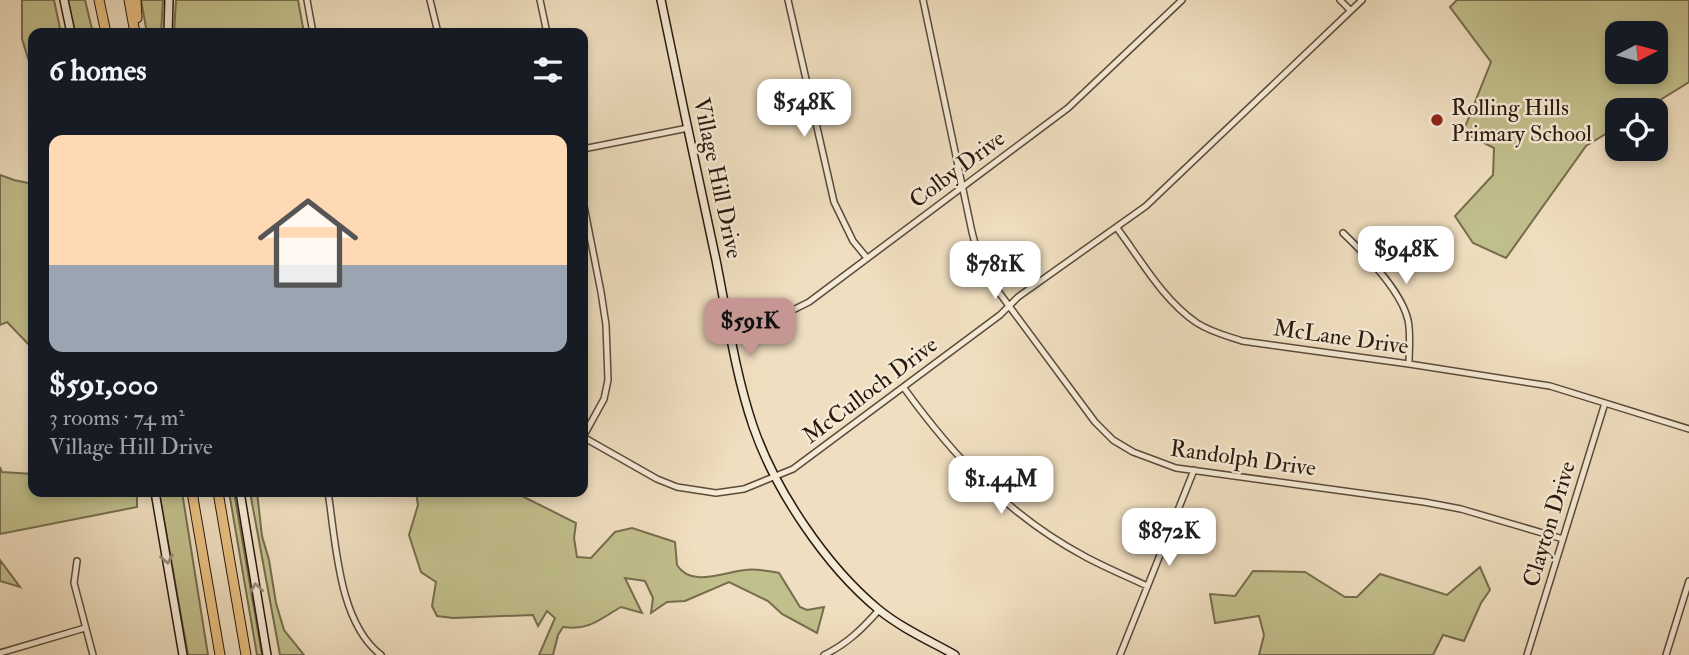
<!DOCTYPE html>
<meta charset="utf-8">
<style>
body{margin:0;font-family:"IM FELL Double Pica",serif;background:#20242c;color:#f1f3f6;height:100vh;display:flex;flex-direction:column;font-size:26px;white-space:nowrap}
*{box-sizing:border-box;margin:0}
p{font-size:23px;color:#9ea1a6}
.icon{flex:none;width:38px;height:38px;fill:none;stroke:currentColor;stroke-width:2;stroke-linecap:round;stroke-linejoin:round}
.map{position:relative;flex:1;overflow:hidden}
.drawer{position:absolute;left:28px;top:28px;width:560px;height:469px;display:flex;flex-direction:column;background:#171b24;border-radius:14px;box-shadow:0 4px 10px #0003}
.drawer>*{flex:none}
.needle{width:46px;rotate:84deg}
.buttons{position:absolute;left:1605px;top:21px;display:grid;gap:14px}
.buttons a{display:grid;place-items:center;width:63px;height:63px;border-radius:14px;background:#171b24;box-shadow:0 4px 10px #0003;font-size:35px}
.price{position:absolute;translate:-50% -60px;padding:0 16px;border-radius:14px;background:#fff;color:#222;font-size:23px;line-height:46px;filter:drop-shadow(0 2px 4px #0008)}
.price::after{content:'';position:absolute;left:50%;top:42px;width:21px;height:16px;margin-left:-10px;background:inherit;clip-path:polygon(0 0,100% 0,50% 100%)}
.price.selected{background:#c59692;color:#111}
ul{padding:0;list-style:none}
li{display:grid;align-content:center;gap:14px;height:371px;padding:0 21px}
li+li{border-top:2px solid #363941}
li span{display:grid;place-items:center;height:217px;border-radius:14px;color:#555}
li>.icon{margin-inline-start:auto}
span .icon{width:126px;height:126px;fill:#fffc;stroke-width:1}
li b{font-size:30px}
h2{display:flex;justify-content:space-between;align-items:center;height:84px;padding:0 21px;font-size:30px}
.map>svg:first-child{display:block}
.green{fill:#c1bf8c;stroke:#766c4e;stroke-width:2;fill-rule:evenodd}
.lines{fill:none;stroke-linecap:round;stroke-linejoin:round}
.street-casing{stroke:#5b4a3c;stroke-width:8}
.secondary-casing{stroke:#2a1910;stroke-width:10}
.highway-casing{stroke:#2a1910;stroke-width:11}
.street{stroke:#f5ead5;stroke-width:5}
.secondary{stroke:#f5ead5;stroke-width:7}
.highway{stroke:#e8bf80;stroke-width:9}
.oneway{stroke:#9a8c7c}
.poi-dot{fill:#8f2418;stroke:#f5ead5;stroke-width:2.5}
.labels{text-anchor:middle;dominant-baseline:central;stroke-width:5;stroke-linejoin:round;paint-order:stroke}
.poi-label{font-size:23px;fill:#2a1910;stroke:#f5ead5;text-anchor:start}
.street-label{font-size:23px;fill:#2a1910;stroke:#f5ead5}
</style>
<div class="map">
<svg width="1689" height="655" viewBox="0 0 1689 655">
<rect width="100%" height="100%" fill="#efdebf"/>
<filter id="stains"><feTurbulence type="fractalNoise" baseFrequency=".00286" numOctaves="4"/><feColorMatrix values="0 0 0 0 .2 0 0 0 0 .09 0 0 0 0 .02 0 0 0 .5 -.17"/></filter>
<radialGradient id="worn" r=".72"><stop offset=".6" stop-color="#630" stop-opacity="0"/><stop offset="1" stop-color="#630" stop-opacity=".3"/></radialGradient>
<path class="green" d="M 22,0 L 54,0 L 61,33 L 33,33 L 33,74 L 22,39 Z
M 68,0 L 85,0 L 93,33 L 75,33 Z
M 141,0 L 163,0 L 161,33 L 147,33 Z
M 176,0 L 298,0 L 304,33 L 174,33 Z
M 1457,0 L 1689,0 L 1689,82 L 1644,110 L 1617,110 L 1617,127 L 1586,146 L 1506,258 L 1473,243 L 1455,216 L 1493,175 L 1494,148 L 1463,132 L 1491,62 L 1450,7 ZM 1617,33 L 1656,33 L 1656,72 L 1617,72 Z
M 0,175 L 14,180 L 33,184 L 33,349 L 7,322 L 0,325 Z
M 0,467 L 2,472 L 33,474 L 33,492 L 137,492 L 137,507 L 0,534 Z
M 159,492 L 182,492 L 208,655 L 188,655 Z
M 229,492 L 234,492 L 262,655 L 257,655 Z
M 250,492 L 257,492 L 262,536 L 269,560 L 276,603 L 284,630 L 304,655 L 280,655 Z
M 416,492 L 514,492 L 576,523 L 574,538 L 577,557 L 591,558 L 615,532 L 632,528 L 675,542 L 677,565 C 691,588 724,572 745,570 C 756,568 768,571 779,573 L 800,607 L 807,610 L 824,607 L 817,633 L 782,614 L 768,601 L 729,582 L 685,601 L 667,602 L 651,613 L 653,598 L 645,581 L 625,578 L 642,613 L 621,607 C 600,619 589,631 563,627 L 558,635 L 553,655 L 539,655 L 555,618 L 547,611 L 538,626 L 533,615 L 453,618 L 437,616 L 432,606 L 436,582 L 421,572 L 409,535 L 418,505 Z
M 0,560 L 20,587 L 0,581 Z
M 1480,567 L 1490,590 L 1481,603 L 1464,641 L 1443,635 L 1433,655 L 1259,655 L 1264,635 L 1259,616 L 1215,623 L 1210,594 L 1235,596 L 1253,571 L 1305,572 L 1345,597 L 1357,597 L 1380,574 L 1447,595 Z"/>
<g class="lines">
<g class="street-casing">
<path id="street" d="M 307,0 L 313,33
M 430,0 L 438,33
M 540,0 L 547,33
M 788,0 L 834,202 L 853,241 L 867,258
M 923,0 L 972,232 L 977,251 L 995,287 L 1095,422 L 1113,440 L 1133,452 L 1176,468 L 1424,502 L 1461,509 L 1563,539
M 1340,0 L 1350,10
M 583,149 L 688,128
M 583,201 L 601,292 L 606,325 L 608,380 L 604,399 L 583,437
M 1117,228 C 1141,260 1163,300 1197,323 C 1211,332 1227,336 1242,341 L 1409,364 L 1550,386 L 1689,429
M 1343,233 C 1365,254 1401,290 1408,320 C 1411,334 1409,349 1409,364
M 730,331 L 773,320 L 809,302 L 1068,108 L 1182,0
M 904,388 C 953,456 1009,516 1084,556 C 1104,567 1126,576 1147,586
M 583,437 L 657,479 L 677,487 L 716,493 L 744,489 L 793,469 L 1000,315 L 1018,297 L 1146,206 L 1362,0
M 328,492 C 336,542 338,622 381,655
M 77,561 L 74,583 L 93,655
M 0,653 L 85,628
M 824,655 C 847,644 862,629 879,610
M 1120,655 L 1194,470
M 1527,655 L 1605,403
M 1666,655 L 1689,581"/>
</g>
<g class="secondary-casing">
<path id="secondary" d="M 64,0 L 71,33
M 661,0 C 679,87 697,173 716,260 C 727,315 735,373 753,426 C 775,490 826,566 878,609 C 901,628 930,641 955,655
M 168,33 L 169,0
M 155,492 L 183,655
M 240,492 L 267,655"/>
</g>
<g class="highway-casing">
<path id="highway" d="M 99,0 L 106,33
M 129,0 L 135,33
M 136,0 L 137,18
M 192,492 L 220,655
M 218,492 L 246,655"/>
</g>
<use href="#street" class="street"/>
<use href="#secondary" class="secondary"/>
<use href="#highway" class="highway"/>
</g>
<defs><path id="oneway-chevron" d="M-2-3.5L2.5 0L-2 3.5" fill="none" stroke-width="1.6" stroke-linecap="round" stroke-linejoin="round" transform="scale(1.75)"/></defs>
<g class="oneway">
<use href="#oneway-chevron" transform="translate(167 559) rotate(80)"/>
<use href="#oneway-chevron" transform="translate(256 588) rotate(-99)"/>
</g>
<circle class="poi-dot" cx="1437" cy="120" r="7"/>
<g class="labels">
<g class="poi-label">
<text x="1451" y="107">Rolling Hills<tspan x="1451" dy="26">Primary School</tspan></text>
</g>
<g class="street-label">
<text transform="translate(957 169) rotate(-37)">Colby Drive</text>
<text transform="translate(718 178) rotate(78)">Village Hill Drive</text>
<text transform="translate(1341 337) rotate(8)">McLane Drive</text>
<text transform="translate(870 390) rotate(-37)">McCulloch Drive</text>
<text transform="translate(1243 458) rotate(8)">Randolph Drive</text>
<text transform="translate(1549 524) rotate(-73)">Clayton Drive</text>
</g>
</g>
<rect width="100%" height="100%" filter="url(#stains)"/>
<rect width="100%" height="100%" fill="url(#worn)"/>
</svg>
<div class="buttons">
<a><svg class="needle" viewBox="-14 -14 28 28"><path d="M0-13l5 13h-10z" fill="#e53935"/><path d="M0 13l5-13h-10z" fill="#9ea1a6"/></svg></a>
<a><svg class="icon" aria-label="locate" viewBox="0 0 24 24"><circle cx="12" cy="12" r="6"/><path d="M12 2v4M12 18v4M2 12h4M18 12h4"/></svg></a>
</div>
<b class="price" style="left:804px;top:139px">$548K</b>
<b class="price" style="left:1406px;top:286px">$948K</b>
<b class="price" style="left:995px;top:301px">$781K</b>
<b class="price selected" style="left:750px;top:358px">$591K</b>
<b class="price" style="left:1001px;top:516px">$1.44M</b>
<b class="price" style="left:1169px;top:568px">$872K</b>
<section class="drawer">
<h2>6 homes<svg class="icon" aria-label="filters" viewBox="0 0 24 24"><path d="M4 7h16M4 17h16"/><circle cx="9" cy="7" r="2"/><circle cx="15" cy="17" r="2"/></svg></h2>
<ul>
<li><span style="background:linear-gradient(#ffd9b3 60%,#9aa5b1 0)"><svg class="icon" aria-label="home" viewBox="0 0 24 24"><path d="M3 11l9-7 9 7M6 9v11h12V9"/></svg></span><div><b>$591,000</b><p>3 rooms · 74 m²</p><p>Village Hill Drive</p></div></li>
</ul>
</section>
</div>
